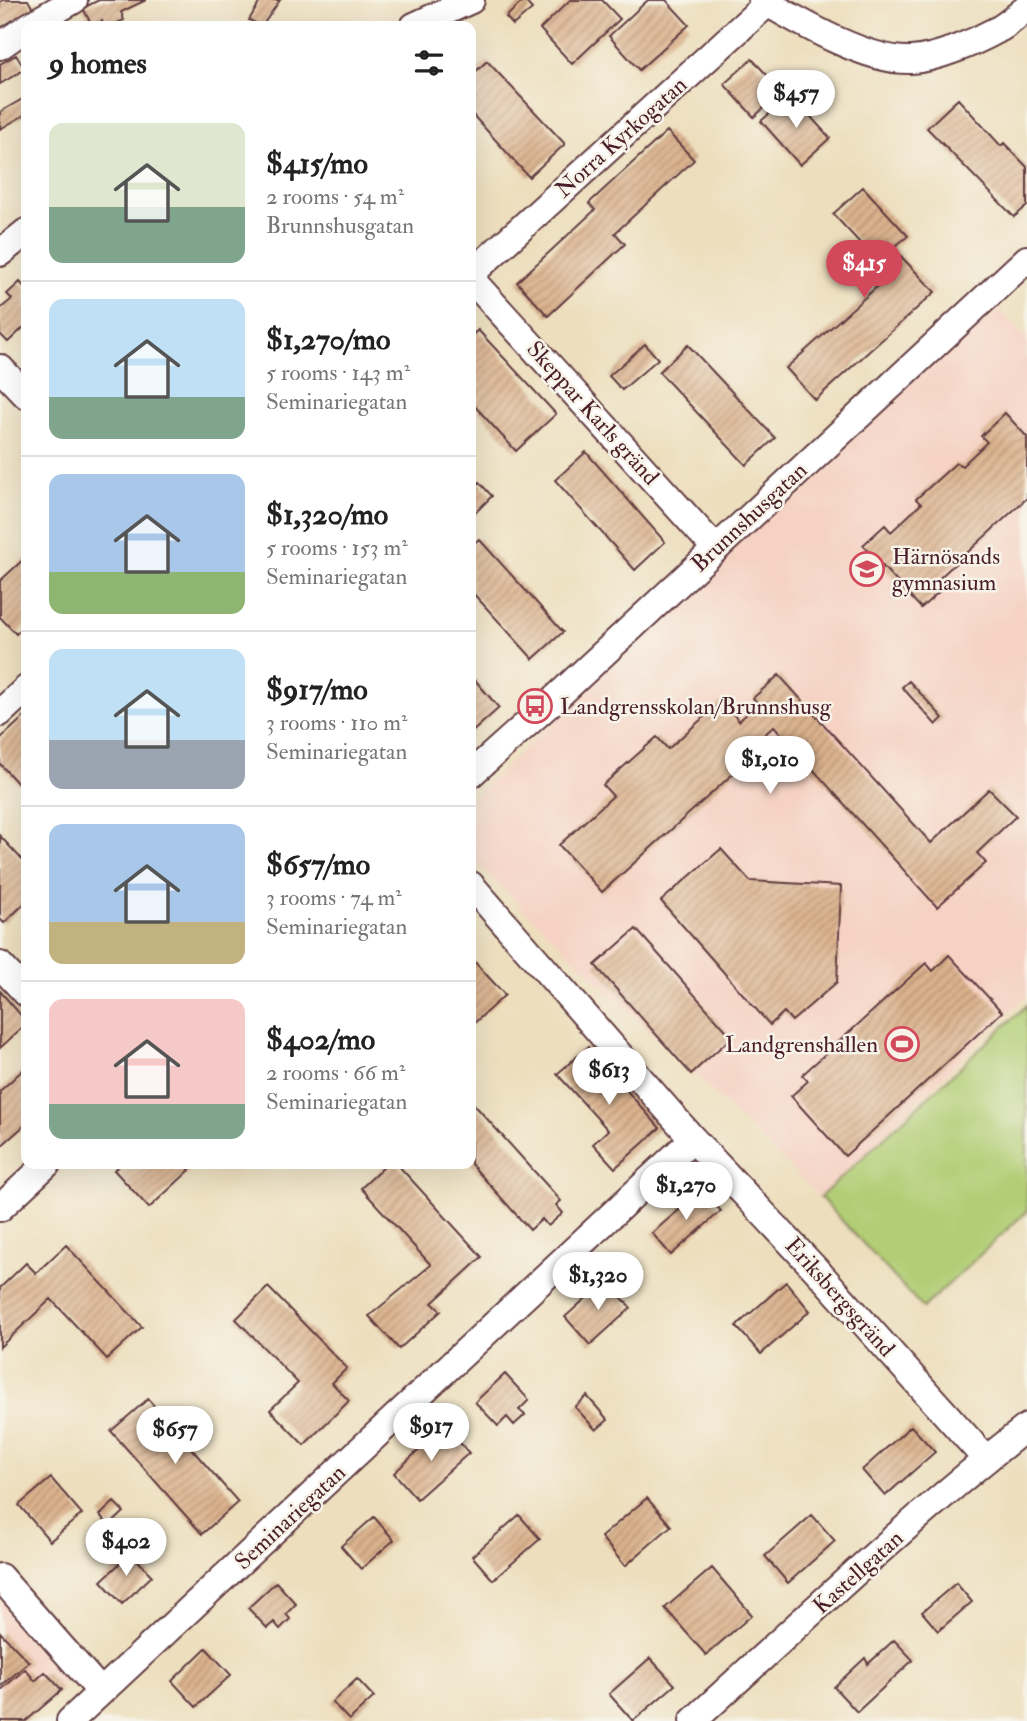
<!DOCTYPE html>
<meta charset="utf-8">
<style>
body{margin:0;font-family:"IM FELL Double Pica",serif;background:#f6f6f6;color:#222;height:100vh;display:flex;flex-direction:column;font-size:26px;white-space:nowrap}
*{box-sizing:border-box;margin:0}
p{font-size:23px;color:#767676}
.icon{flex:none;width:38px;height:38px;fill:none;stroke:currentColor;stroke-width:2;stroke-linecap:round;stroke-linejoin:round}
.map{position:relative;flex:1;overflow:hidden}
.drawer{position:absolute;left:21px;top:21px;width:455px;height:1148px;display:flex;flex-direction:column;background:#fff;border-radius:14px;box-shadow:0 7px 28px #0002}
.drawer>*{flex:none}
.price{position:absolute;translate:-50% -60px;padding:0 16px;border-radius:24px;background:#fff;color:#222;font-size:23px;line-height:46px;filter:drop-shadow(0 2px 4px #0008)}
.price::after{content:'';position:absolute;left:50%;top:42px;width:21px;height:16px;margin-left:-10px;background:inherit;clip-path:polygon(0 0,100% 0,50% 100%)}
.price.active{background:#d1495b;color:#fff}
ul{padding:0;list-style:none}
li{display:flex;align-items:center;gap:21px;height:175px;padding:0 28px}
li+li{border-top:2px solid #e0e0e0}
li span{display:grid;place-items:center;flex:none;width:196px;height:140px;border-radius:14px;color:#555}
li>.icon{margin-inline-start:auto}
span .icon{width:84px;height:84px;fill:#fffc;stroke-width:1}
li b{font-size:30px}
h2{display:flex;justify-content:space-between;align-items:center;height:84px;padding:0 28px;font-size:30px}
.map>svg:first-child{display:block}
.built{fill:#f5d2c3}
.pitch{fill:#b1cd74;stroke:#7e7650;stroke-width:2}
.building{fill:url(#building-hatch)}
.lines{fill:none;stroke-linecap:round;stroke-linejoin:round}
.street-casing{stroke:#623c41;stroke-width:30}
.street{stroke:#fff;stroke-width:26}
.labels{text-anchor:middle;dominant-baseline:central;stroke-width:5;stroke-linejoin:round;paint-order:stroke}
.street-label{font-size:23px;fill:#4a1f2b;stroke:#f7f3e8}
.poi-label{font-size:23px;fill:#4a1f2b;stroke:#f7f3e8;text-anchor:start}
</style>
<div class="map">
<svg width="1027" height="1721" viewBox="0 0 1027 1721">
<defs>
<pattern id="building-hatch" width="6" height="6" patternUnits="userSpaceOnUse" patternTransform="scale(1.75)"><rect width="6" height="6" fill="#dbb28d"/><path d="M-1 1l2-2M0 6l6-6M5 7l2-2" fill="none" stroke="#b49073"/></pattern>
</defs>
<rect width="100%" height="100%" fill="#f7f3e8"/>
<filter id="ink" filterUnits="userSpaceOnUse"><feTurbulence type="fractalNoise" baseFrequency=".0143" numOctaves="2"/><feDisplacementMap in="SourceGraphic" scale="14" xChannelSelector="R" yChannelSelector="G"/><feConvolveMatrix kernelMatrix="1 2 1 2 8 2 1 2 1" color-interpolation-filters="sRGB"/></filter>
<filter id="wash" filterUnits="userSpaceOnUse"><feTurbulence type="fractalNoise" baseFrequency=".00686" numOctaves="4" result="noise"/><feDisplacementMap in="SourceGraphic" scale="28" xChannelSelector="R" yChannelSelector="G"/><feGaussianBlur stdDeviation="1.57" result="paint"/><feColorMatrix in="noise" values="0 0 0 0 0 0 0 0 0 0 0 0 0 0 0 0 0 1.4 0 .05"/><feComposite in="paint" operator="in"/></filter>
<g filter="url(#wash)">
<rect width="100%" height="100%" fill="#eddfbe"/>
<path class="built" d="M 987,296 L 1027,338 L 1027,995 L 820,1197 L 471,858 L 471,800 Z
M 0,1599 L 71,1675 L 24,1721 L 0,1721 Z"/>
<path class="pitch" d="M 1027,1005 L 1027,1211 L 923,1308 L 820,1197 Z"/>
<g id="blocks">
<path class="building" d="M 3,0 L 28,0 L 33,9 L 0,28 L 0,2 Z
M 99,0 L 146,0 L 121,12 L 124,20 L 111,26 L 104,26 L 102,21 L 92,26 L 83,8 Z
M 261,0 L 280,0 L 262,26 L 249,20 Z
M 524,0 L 532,9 L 513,25 L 506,17 Z
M 570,0 L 602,0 L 620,19 L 572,64 L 540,29 Z
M 648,0 L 666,0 L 689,25 L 639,70 L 609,36 Z
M 16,55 L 25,69 L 0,84 L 0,64 Z
M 752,59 L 782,91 L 754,117 L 724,84 Z
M 487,61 L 565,144 L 529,177 L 471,113 L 471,76 Z
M 791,95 L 830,138 L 800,165 L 761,121 Z
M 26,97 L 26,114 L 0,129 L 0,112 Z
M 958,99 L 1001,146 L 1004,143 L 1027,167 L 1027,206 L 1014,217 L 927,128 Z
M 667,131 L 694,160 L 615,233 L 625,244 L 548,316 L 517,282 L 595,210 L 589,203 Z
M 863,187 L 908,236 L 893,248 L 935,292 L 815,400 L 786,368 L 890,275 L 833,214 Z
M 20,282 L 26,289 L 26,325 L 8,342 L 0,334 L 0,309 L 12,299 L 7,294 Z
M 478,330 L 556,414 L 516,451 L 471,402 L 471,336 Z
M 645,344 L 658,359 L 622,390 L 609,376 Z
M 688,345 L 775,438 L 746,465 L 659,372 Z
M 1005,413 L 1027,437 L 1027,498 L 935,582 L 942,589 L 921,608 L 863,545 L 885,525 L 891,532 L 921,504 L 916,499 L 956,463 L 962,466 L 987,442 L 981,436 Z
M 586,452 L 665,542 L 635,570 L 555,480 Z
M 479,482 L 492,496 L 471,517 L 471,489 Z
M 479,539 L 563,632 L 533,659 L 471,591 L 471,546 Z
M 26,557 L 26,624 L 16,634 L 0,617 L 0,581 Z
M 779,675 L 931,843 L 989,789 L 1016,816 L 977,853 L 986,863 L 937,907 L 774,726 L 761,738 L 766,744 L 602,892 L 559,845 L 613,796 L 603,785 L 657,737 L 668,749 L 722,701 L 739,721 L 758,704 L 753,698 Z
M 475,680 L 499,708 L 471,733 L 471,683 Z
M 909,681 L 943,718 L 936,725 L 902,687 Z
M 26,715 L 26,781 L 20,786 L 0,764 L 0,739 Z
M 0,836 L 26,864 L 26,902 L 4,923 L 0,919 Z
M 721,849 L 750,881 L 841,886 L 837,982 L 792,1021 L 784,1012 L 770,1025 L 661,901 Z
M 636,929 L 732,1037 L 691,1074 L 595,965 Z
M 949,955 L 1002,1012 L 845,1156 L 791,1096 L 808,1081 L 802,1075 L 926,963 L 933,971 Z
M 471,958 L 505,995 L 471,1026 Z
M 0,991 L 26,1021 L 26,1024 L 0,1048 Z
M 588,1047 L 660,1128 L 615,1168 L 593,1144 L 608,1130 L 557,1074 Z
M 26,1067 L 26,1124 L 0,1147 L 0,1091 Z
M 471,1101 L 561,1201 L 556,1205 L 563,1213 L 548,1226 L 542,1219 L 530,1230 L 471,1164 Z
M 121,1164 L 185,1164 L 190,1170 L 149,1208 L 114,1170 Z
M 387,1164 L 397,1164 L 482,1257 L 432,1303 L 441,1311 L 399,1349 L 369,1316 L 431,1265 L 361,1188 Z
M 702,1190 L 721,1211 L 671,1255 L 652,1233 Z
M 66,1245 L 142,1327 L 107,1359 L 51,1299 L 0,1347 L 0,1288 L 26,1263 L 36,1273 Z
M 606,1280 L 631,1308 L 590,1345 L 565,1317 Z
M 786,1282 L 810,1311 L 761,1354 L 736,1326 Z
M 268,1287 L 347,1368 L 332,1383 L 349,1401 L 304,1445 L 270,1410 L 298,1383 L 236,1319 Z
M 505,1374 L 529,1400 L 519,1410 L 525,1415 L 514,1425 L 507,1417 L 498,1426 L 475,1402 Z
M 587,1396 L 608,1420 L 596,1430 L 575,1407 Z
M 148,1399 L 238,1502 L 202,1534 L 111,1431 Z
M 445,1426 L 469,1453 L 417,1499 L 394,1473 Z
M 911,1426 L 935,1452 L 885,1496 L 862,1470 Z
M 51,1478 L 82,1514 L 50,1541 L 19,1505 Z
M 647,1498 L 671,1526 L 625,1566 L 601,1537 Z
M 114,1502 L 124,1512 L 109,1526 L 100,1515 Z
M 519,1515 L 540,1539 L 493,1580 L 472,1556 Z
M 812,1515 L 835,1541 L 788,1583 L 765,1556 Z
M 374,1517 L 394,1540 L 361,1569 L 341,1546 Z
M 131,1553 L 152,1576 L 122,1604 L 101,1581 Z
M 712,1568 L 752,1615 L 706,1655 L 665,1608 Z
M 276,1582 L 296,1604 L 286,1614 L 290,1619 L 280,1629 L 274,1622 L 267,1628 L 248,1608 Z
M 956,1583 L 972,1602 L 938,1631 L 922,1612 Z
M 0,1632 L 29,1662 L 0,1687 Z
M 894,1640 L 913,1660 L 857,1712 L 834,1687 L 865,1658 L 868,1664 Z
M 206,1648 L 231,1675 L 196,1707 L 172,1681 Z
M 650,1658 L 675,1685 L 633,1721 L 609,1694 Z
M 25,1669 L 35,1681 L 45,1672 L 62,1690 L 26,1721 L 0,1721 L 0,1691 Z
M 357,1679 L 374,1697 L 349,1720 L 332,1702 Z"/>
</g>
</g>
<g filter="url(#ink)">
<use href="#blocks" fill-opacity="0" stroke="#623c41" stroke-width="2"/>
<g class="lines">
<g class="street-casing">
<path id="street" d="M 762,0 C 800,22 867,62 911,60 C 936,59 975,42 997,30 C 1008,25 1017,15 1027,8
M 29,26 L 74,0
M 414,26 L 471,0
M 0,46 L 26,28
M 0,253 L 26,232
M 471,274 L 771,0
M 471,279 L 715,548
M 0,368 L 26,395
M 0,713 L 26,689
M 471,774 L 559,695 L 1027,259
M 471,885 L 693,1139 L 820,1274 L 986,1459
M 0,965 L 26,993
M 0,1208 L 47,1164
M 0,1577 L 101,1692
M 70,1721 L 693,1139
M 693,1721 C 803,1621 910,1518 1027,1427"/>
</g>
<use href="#street" class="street"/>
</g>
</g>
<defs>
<g id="school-ring" transform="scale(1.75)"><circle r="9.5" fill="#f7f3e8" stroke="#d1495b" stroke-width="1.5"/><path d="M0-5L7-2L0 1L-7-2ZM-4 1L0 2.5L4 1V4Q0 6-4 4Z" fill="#d1495b"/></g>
<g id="bus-ring" transform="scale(1.75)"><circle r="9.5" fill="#f7f3e8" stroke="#d1495b" stroke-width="1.5"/><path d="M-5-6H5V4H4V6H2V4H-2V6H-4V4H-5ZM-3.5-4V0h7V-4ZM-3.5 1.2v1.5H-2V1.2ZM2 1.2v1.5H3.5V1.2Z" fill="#d1495b"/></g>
<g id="stadium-ring" transform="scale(1.75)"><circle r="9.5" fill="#f7f3e8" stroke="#d1495b" stroke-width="1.5"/><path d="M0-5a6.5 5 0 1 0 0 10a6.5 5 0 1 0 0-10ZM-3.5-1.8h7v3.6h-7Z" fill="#d1495b"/></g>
</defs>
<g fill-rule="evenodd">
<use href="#school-ring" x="867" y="569"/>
<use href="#bus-ring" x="535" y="706"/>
<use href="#stadium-ring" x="902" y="1044"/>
</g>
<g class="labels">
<g class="street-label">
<text transform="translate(621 137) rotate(-42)">Norra Kyrkogatan</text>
<text transform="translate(593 413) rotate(48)">Skeppar Karls gränd</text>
<text transform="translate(749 517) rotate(-43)">Brunnshusgatan</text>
<text transform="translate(840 1297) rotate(48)">Eriksbergsgränd</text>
<text transform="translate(290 1517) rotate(-43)">Seminariegatan</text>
<text transform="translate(858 1572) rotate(-42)">Kastellgatan</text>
</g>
<g class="poi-label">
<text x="892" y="556">Härnösands<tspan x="892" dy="26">gymnasium</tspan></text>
<text x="560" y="706">Landgrensskolan/Brunnshusg</text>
<text x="878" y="1044" text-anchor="end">Landgrenshallen</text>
</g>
</g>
</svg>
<b class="price" style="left:796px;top:130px">$457</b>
<b class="price active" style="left:864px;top:300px">$415</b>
<b class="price" style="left:770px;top:796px">$1,010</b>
<b class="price" style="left:609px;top:1107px">$613</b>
<b class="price" style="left:686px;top:1222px">$1,270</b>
<b class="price" style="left:598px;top:1312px">$1,320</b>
<b class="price" style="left:431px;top:1463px">$917</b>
<b class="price" style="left:175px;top:1466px">$657</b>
<b class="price" style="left:126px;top:1578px">$402</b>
<section class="drawer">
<h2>9 homes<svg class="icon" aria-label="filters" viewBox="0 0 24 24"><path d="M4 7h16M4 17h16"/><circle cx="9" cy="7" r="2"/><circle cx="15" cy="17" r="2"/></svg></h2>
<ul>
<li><span style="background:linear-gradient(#dfe7d0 60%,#7fa58c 0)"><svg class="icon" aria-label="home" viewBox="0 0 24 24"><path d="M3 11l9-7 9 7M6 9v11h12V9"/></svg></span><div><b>$415/mo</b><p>2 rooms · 54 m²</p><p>Brunnshusgatan</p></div></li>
<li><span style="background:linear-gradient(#bfe0f5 70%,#7fa58c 0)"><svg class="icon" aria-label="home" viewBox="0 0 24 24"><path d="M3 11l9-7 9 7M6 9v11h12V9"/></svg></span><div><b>$1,270/mo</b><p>5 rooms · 143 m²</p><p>Seminariegatan</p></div></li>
<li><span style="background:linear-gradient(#a9c7e8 70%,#8fb573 0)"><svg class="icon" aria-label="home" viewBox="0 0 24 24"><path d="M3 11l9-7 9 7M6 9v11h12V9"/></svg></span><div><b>$1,320/mo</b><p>5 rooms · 153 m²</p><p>Seminariegatan</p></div></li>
<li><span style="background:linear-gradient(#bfe0f5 65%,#9aa5b1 0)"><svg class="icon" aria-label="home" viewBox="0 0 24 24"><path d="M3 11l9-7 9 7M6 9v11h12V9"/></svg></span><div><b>$917/mo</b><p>3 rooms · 110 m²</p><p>Seminariegatan</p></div></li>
<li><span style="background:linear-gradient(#a9c7e8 70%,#c2b280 0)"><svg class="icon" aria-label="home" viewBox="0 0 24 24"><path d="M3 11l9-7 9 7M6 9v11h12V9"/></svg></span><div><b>$657/mo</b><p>3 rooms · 74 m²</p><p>Seminariegatan</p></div></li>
<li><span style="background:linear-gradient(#f6c9c9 75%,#7fa58c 0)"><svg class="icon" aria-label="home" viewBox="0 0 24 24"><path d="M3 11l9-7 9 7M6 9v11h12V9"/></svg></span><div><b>$402/mo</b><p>2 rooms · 66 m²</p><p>Seminariegatan</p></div></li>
</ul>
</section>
</div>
